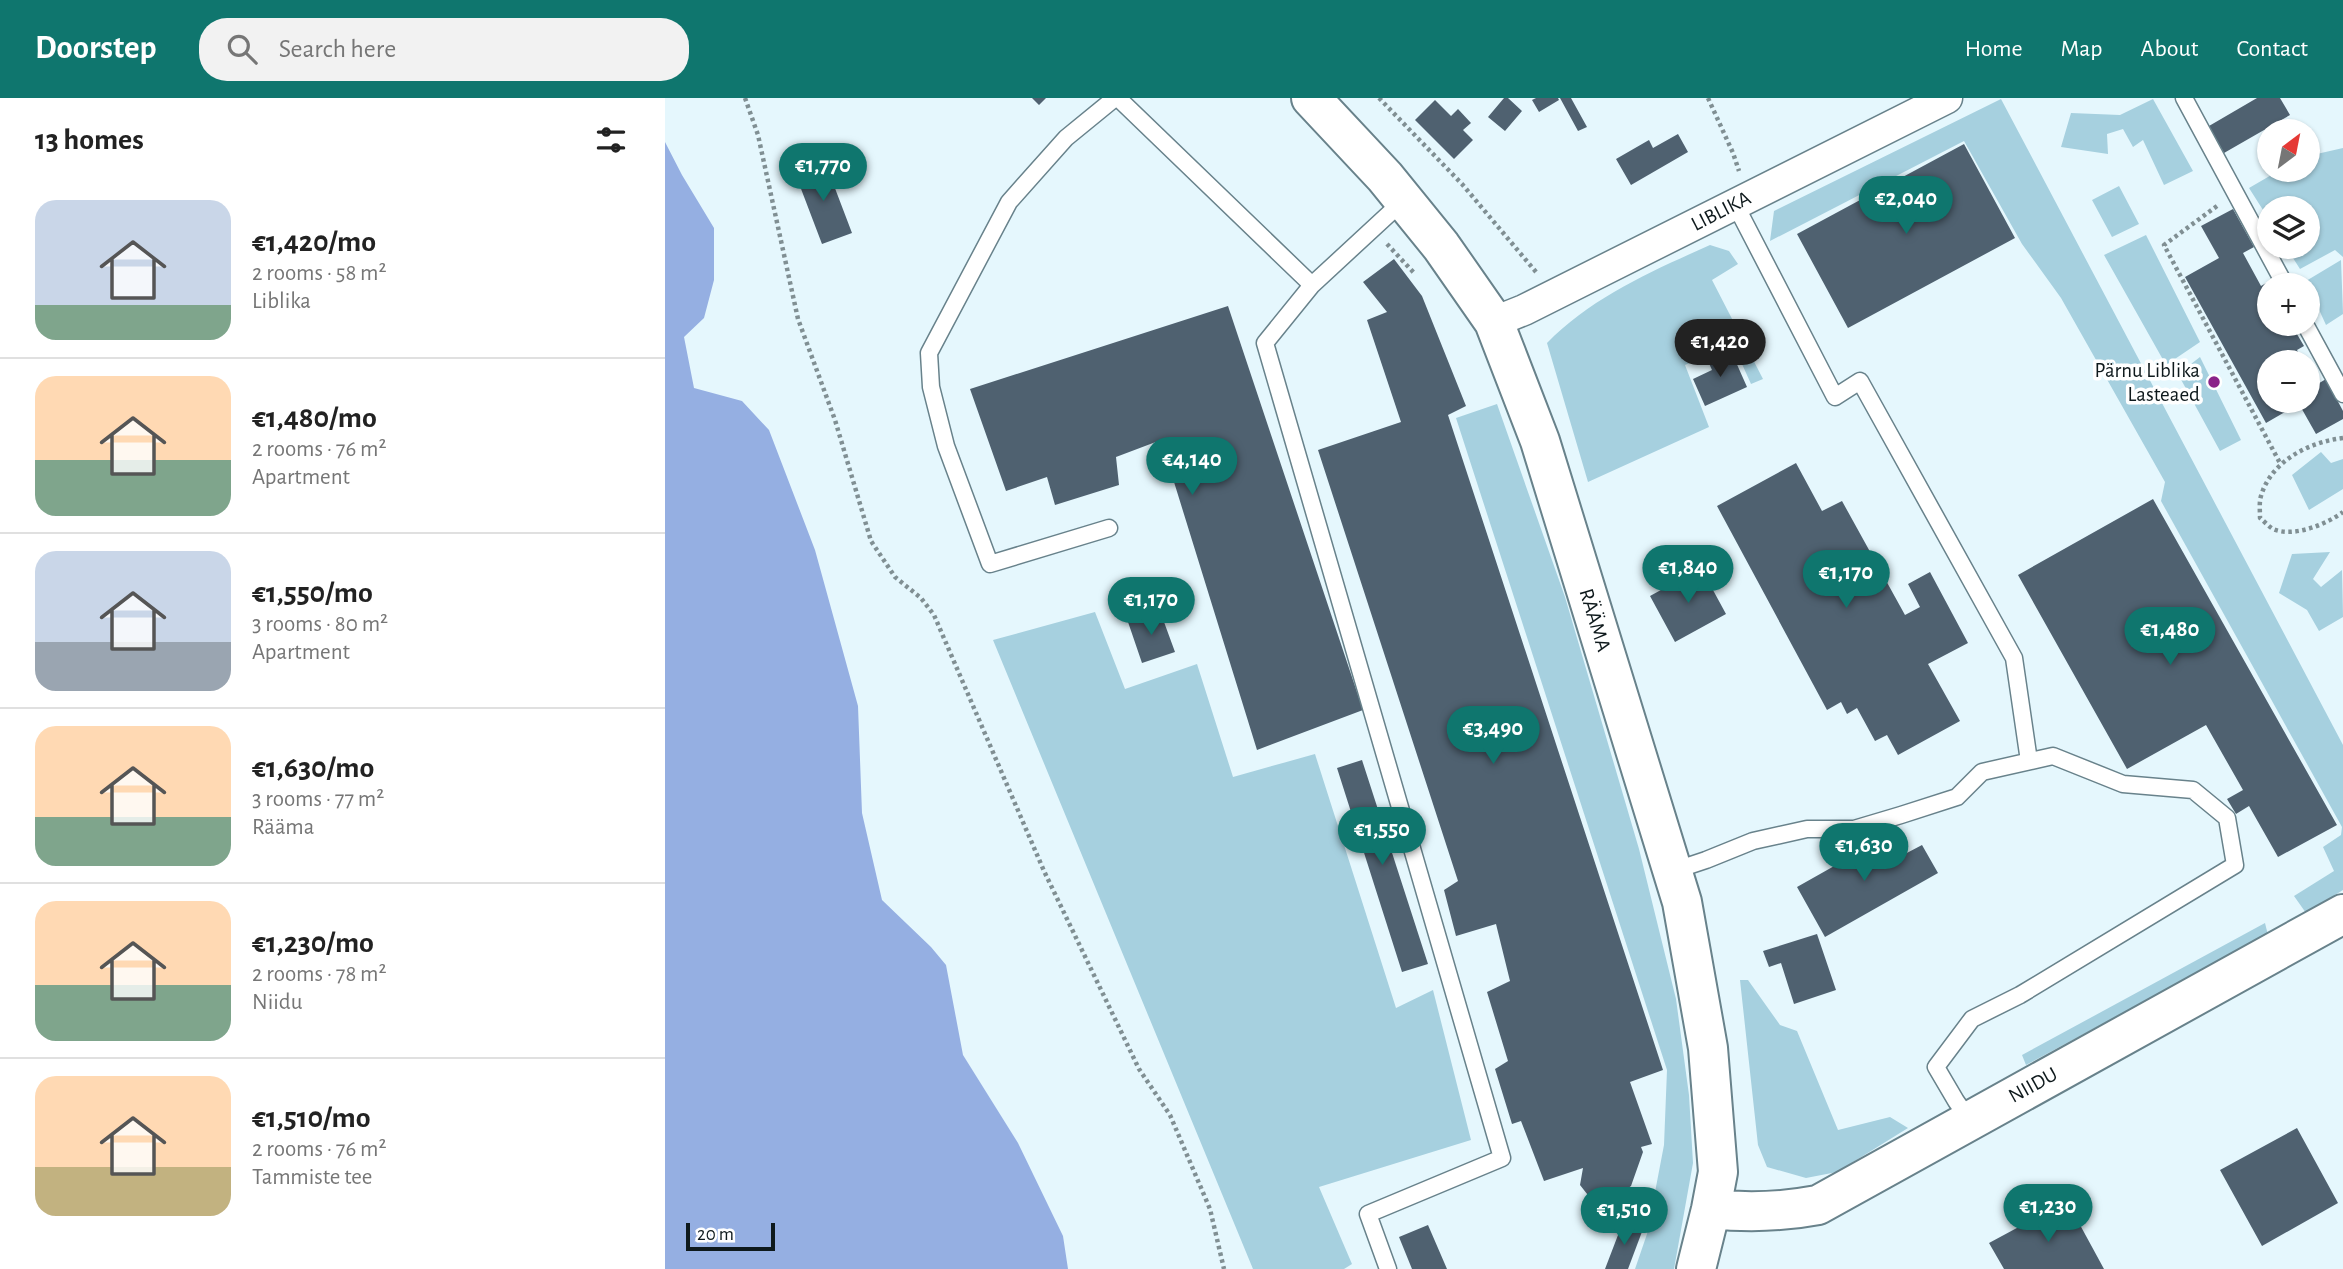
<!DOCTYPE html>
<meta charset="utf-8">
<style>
body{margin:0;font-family:"Alegreya Sans",sans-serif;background:#f2f2f2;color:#222;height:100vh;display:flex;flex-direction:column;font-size:26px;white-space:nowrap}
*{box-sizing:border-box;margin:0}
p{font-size:23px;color:#767676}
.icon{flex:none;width:38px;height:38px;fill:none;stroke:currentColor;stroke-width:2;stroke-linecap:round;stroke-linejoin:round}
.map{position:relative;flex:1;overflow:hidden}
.side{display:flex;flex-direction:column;background:#fff;width:665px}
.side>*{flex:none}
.needle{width:46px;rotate:32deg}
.fabs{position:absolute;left:1592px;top:21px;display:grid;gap:14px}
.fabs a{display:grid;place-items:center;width:63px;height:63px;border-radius:50%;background:#fff;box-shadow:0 2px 5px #0004;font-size:35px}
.scale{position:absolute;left:21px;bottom:18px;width:89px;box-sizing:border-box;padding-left:7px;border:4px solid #0e191c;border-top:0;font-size:19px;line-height:24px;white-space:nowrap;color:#0e191c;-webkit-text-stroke:5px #fff;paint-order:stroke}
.price{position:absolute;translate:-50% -60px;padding:0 16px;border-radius:24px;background:#0f766e;color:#fff;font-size:23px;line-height:46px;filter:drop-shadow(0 2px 4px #0008)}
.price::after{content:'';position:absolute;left:50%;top:42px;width:21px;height:16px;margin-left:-10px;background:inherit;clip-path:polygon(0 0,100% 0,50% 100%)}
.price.active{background:#222;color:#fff}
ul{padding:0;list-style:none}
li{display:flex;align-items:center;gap:21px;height:175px;padding:0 35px}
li+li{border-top:2px solid #e0e0e0}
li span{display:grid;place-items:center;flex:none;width:196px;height:140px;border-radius:21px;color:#555}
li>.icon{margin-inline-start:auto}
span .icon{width:84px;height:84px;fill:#fffc;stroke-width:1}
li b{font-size:30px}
h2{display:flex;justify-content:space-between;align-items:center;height:84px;padding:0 35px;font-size:30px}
header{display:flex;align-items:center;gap:42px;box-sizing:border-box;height:98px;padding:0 35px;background:#0f766e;color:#fff}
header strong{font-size:33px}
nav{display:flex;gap:38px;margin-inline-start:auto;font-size:24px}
.search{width:490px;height:63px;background:#f2f2f2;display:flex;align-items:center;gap:18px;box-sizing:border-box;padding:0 24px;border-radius:28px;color:#767676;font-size:26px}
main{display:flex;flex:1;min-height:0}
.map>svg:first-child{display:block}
.green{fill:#a6d0df}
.water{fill:#95afe2}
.building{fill:#4f6170}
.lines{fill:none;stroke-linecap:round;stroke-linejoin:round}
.lane-casing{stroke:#68828b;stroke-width:19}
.street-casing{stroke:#68828b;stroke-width:33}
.secondary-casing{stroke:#68828b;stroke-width:42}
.path{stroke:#808f93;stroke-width:4.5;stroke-dasharray:3.5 3.5;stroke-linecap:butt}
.lane{stroke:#fff;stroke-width:16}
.street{stroke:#fff;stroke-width:30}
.secondary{stroke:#fff;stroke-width:38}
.poi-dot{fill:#8a2389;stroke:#fff;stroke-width:2.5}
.labels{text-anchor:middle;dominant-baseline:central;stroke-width:7;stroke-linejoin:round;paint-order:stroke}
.street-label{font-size:21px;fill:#0e191c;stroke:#fff}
.poi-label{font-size:21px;fill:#0e191c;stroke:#fff;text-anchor:end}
</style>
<header>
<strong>Doorstep</strong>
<div class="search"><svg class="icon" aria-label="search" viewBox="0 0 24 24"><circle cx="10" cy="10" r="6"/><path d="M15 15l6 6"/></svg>Search here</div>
<nav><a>Home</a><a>Map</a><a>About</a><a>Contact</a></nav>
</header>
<main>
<section class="side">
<h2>13 homes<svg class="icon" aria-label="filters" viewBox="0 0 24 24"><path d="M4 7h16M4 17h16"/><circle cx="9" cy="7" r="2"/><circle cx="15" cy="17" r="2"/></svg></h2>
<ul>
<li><span style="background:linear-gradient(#c9d6e8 75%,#7fa58c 0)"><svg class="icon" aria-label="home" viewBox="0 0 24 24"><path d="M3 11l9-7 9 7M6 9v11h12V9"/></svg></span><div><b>€1,420/mo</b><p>2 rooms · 58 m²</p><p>Liblika</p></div></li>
<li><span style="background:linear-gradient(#ffd9b3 60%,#7fa58c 0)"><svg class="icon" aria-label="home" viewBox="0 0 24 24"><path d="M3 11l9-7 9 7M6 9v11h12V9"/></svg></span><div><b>€1,480/mo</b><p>2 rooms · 76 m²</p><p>Apartment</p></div></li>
<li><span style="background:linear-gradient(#c9d6e8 65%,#9aa5b1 0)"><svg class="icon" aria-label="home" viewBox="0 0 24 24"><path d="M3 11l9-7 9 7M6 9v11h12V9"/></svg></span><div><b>€1,550/mo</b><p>3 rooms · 80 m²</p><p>Apartment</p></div></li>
<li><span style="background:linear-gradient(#ffd9b3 65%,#7fa58c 0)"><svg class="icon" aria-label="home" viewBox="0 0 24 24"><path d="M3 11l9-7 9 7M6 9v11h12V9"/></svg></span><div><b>€1,630/mo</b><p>3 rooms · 77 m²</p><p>Rääma</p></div></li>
<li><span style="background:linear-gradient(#ffd9b3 60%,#7fa58c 0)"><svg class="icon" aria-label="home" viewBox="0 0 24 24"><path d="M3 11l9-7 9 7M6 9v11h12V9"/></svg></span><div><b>€1,230/mo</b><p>2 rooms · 78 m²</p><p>Niidu</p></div></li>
<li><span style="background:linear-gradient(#ffd9b3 65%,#c2b280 0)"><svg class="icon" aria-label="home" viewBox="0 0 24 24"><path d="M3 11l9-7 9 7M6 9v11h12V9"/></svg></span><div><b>€1,510/mo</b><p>2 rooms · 76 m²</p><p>Tammiste tee</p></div></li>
</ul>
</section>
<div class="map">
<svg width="1678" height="1171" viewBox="0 0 1678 1171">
<rect width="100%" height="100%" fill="#e5f7fd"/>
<path class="green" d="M 1336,1 L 1678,647 L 1678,792 L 1641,815 L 1629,798 L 1669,773 L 1658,749 L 1676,737 L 1677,729 L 1496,403 L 1500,384 L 1396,200 L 1357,146 L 1299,43 L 1105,143 L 1109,113 Z
M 1488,1 L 1528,73 L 1499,87 L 1478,42 L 1468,49 L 1458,31 L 1442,36 L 1443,56 L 1396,49 L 1406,15 L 1455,17 Z
M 1678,50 L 1678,159 L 1670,152 L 1635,171 L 1621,149 L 1643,149 L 1643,110 L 1605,110 L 1605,123 L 1584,90 L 1615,72 L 1643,72 L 1643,58 Z
M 1454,88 L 1474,126 L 1447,139 L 1427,102 Z
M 1481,137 L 1535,244 L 1501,267 L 1439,157 Z
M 1045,147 L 1064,153 L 1073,166 L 1047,182 L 1098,281 L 1086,286 L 1068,246 L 1020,267 L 1044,329 L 923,384 L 882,245 C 927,199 987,173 1045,147 Z
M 1676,162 L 1678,216 L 1661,227 L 1641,183 Z
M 1535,259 L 1576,342 L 1555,353 L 1513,276 Z
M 832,306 L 900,499 L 974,751 L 1011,901 L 1024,997 L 1028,1065 L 1009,1171 L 970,1171 L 982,1136 L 999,1047 L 1002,972 L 791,320 Z
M 1656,354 L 1666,365 L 1678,361 L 1678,391 L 1644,412 L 1627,377 Z
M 1665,454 L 1648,481 L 1656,489 L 1677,472 L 1678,519 L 1654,533 L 1642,512 L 1614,495 L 1627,456 Z
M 430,514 L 460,591 L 532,566 L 568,679 L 650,656 L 731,910 L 768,892 L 806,1042 L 654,1089 L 687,1166 L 679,1171 L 588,1171 L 328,542 Z
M 1600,825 L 1603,837 L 1361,967 L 1357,957 Z
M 1075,882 L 1083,882 L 1115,927 L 1132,933 L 1173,1032 L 1225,1019 L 1243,1030 L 1172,1074 L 1141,1080 L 1102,1069 L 1093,1047 Z"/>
<path class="water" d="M 0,44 L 17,77 L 49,130 L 49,182 L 39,220 L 19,239 L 29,290 L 77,303 L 104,332 L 150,452 L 193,608 L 197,715 L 217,802 L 266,849 L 281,867 L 298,957 L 353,1045 L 398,1138 L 403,1171 L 0,1171 Z"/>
<path class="building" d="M 367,0 L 381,0 L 374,7 Z
M 839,0 L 843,0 L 857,13 L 840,33 L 823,19 Z
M 871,0 L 893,0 L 894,2 L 874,14 L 867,2 Z
M 895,0 L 906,0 L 922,29 L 913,33 Z
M 1592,0 L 1615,0 L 1625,17 L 1559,55 L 1544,28 Z
M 770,2 L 786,18 L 793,11 L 806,25 L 798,32 L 808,42 L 789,61 L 750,22 Z
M 1013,36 L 1023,54 L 966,87 L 951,61 L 984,42 L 988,50 Z
M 1299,46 L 1350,140 L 1183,230 L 1132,136 Z
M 160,64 L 187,135 L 157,146 L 130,75 Z
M 1568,111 L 1589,149 L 1578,155 L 1596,188 L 1603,184 L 1605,187 L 1605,226 L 1626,226 L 1639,248 L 1632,252 L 1638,264 L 1605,264 L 1605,303 L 1643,303 L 1643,273 L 1651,287 L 1661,281 L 1678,313 L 1678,321 L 1651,336 L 1634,306 L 1601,325 L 1520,179 L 1554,160 L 1536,128 Z
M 729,161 L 757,198 L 801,308 L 783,317 L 998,972 L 965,984 L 987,1046 L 976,1049 L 978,1054 L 966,1088 L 947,1102 L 926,1101 L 915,1087 L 918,1070 L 879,1083 L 856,1023 L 847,1026 L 830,971 L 843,963 L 822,894 L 845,883 L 831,826 L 791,838 L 779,792 L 793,783 L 653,352 L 736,324 L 702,222 L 722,214 L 698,184 Z
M 563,208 L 698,612 L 592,652 L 496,342 L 451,359 L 454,387 L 390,407 L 382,379 L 341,393 L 305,291 Z
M 1066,253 L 1082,289 L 1040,308 L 1028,281 L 1047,272 L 1043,263 Z
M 1131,365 L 1157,413 L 1177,403 L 1240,517 L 1255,509 L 1243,486 L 1265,474 L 1303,545 L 1263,566 L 1295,623 L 1233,657 L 1222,637 L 1210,643 L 1192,610 L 1182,616 L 1176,604 L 1162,612 L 1052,408 Z
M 1488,401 L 1672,727 L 1613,759 L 1584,708 L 1571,716 L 1562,701 L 1578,692 L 1541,627 L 1462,671 L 1353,477 Z
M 1036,470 L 1061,516 L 1010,544 L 985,498 Z
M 495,513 L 510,554 L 477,565 L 463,524 Z
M 697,662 L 763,866 L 737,874 L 672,670 Z
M 1226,736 L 1238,757 L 1257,747 L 1273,775 L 1160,839 L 1132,789 Z
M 1152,836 L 1171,892 L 1129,906 L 1116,865 L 1104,869 L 1098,853 Z
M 1632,1030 L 1673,1105 L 1597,1148 L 1555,1072 Z
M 1402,1103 L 1439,1171 L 1339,1171 L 1324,1145 Z
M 958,1124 L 978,1131 L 963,1171 L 940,1171 Z
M 763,1127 L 782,1171 L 747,1171 L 734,1139 Z"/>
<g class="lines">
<g class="lane-casing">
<path id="lane" d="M 453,0 L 647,187 L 739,102
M 1519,0 L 1620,187
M 1070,106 L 1170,299 L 1195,283 L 1349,560 L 1364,663
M 647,187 L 600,245 L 837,1060 L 703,1116 L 723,1171
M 1640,226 L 1678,296
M 444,430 L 325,466 L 281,348 L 266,289 L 264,255 L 344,104 L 401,40 L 450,0
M 1008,773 L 1041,762 L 1088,743 L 1142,731 L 1189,731 L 1236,717 L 1292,699 L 1317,674 L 1388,658 L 1458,686 L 1528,692 L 1562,720 L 1570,767 L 1355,897 L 1307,921 L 1271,969 L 1291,1003 L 1305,1023"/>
</g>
<g class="street-casing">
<path id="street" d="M 829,224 L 859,212 L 1282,0"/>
</g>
<g class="secondary-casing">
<path id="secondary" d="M 646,0 L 720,79 L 776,148 L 829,224 L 875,343 L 1017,804 L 1043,950 L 1053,1074 L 1046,1111 L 1031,1171
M 1046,1111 C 1084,1115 1116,1114 1153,1107 L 1678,816"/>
</g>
<path class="path" d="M 80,0 L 93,37 L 133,221 L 170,322 L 206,443 L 230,479 L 256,500 L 269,517 L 379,773 L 474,971 L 505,1017 L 545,1111 L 559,1171
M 714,0 L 797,86 L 871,174
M 1043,0 L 1068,55 L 1074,73
M 1552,108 L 1499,147 L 1616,367
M 722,146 L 750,176
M 1678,340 C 1644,344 1606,363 1596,398 C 1594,404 1595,413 1595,420 C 1599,423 1603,428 1608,431 C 1628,440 1662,426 1678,414"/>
<use href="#lane" class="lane"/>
<use href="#street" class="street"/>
<use href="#secondary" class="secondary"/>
</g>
<circle class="poi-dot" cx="1549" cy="284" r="7"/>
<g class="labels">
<g class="street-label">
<text transform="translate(1056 113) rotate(-27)">LIBLIKA</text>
<text transform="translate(930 522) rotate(73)">RÄÄMA</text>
<text transform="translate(1368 987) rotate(-29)">NIIDU</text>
</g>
<g class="poi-label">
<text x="1535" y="272">Pärnu Liblika<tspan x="1535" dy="24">Lasteaed</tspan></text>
</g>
</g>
</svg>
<div class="fabs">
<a><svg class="needle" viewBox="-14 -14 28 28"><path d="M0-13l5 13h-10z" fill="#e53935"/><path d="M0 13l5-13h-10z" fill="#767676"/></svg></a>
<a><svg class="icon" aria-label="layers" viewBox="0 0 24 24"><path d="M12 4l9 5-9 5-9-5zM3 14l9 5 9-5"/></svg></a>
<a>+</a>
<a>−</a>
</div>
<div class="scale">20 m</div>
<b class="price" style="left:158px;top:105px">€1,770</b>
<b class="price" style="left:1241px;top:138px">€2,040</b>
<b class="price active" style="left:1055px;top:281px">€1,420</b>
<b class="price" style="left:527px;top:399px">€4,140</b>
<b class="price" style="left:1023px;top:507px">€1,840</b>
<b class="price" style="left:1181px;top:512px">€1,170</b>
<b class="price" style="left:486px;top:539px">€1,170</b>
<b class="price" style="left:1505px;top:569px">€1,480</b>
<b class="price" style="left:828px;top:668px">€3,490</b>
<b class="price" style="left:717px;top:769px">€1,550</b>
<b class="price" style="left:1199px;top:785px">€1,630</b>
<b class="price" style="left:1383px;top:1146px">€1,230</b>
<b class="price" style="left:959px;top:1149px">€1,510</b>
</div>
</main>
